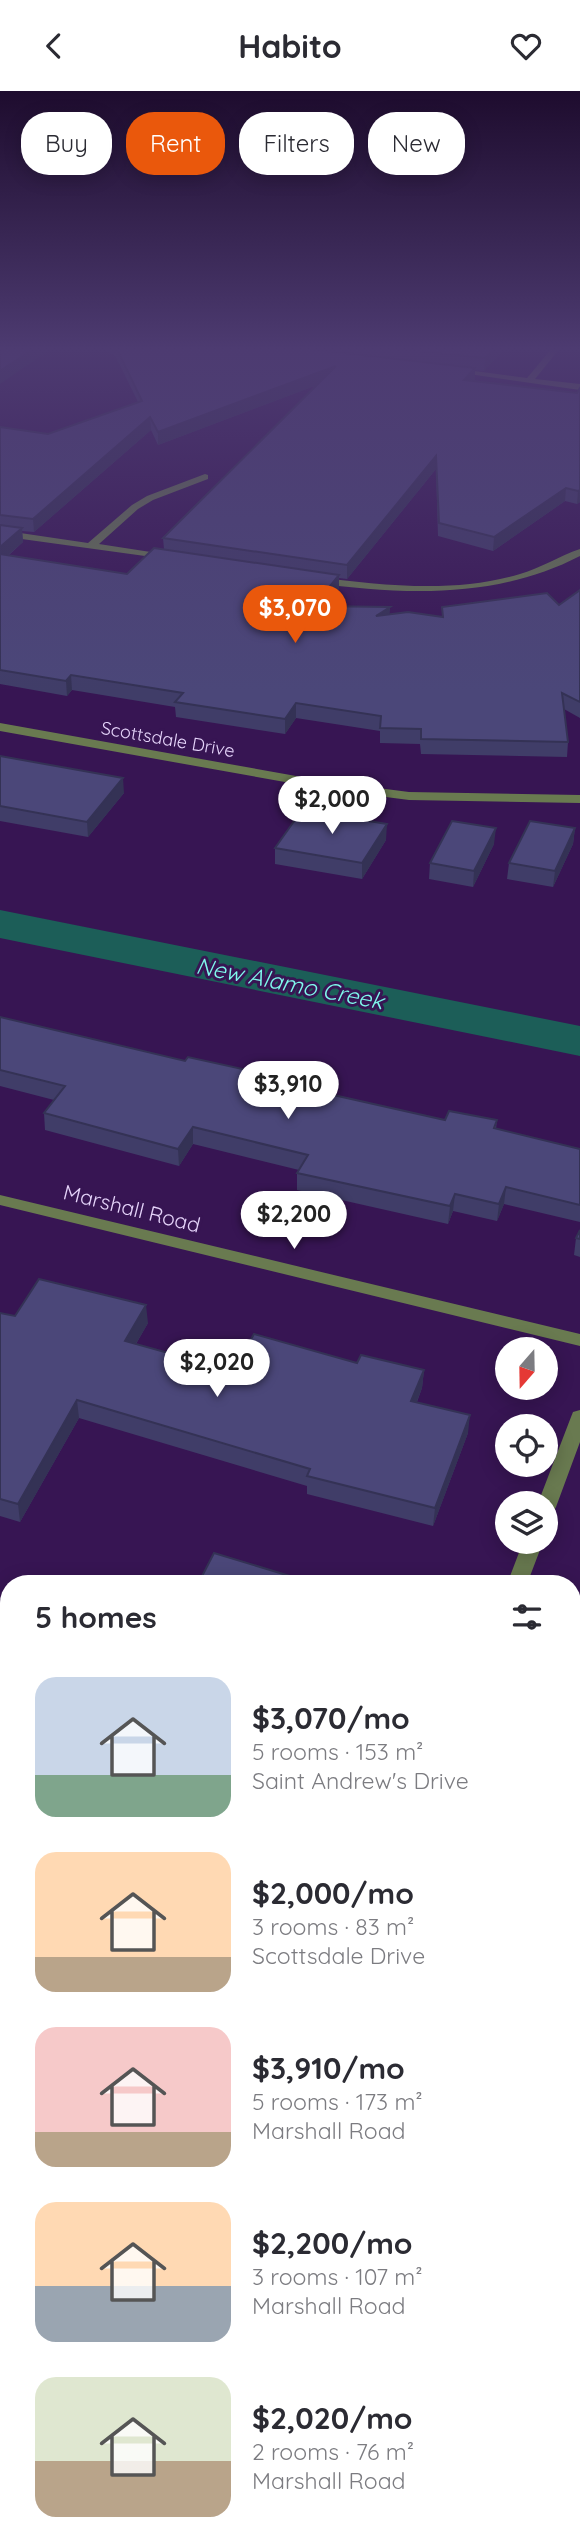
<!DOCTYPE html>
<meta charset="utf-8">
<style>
body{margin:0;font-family:Quicksand,sans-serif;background:#f7f7f7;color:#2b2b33;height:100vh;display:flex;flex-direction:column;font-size:26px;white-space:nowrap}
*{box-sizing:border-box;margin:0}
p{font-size:23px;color:#7c7c81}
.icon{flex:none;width:38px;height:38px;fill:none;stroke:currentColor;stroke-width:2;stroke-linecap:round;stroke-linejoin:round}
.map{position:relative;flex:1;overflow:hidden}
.details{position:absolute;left:0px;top:1484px;width:581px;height:973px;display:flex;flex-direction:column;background:#fff;border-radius:28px 28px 0 0;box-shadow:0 4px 18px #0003}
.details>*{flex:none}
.top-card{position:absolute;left:21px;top:21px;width:539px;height:63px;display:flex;gap:14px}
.needle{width:46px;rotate:200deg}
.fabs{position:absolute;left:495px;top:1246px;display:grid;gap:14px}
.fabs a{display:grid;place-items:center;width:63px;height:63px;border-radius:50%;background:#fff;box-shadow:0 4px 18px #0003;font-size:35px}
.price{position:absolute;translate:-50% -60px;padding:0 16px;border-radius:24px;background:#fff;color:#222;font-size:23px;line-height:46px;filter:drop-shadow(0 2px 4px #0008)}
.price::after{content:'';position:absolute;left:50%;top:42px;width:21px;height:16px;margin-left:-10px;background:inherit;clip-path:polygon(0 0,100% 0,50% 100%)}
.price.on{background:#ea580c;color:#fff}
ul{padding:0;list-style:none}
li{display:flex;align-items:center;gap:21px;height:175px;padding:0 35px}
li span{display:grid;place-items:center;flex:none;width:196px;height:140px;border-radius:21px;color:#555}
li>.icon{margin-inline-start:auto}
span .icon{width:84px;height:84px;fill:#fffc;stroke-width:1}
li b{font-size:30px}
h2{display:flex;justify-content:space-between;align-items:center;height:84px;padding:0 35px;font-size:30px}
.tag{padding:0 24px;border-radius:28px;background:#fff;box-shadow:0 4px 18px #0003;font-size:24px;line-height:63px}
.tag.on{background:#ea580c;color:#fff}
header{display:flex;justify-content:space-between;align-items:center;height:91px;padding:0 35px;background:#fff;font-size:32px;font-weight:700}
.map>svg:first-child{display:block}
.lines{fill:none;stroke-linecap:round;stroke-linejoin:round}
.stream{fill:#1c5e58;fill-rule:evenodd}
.canal{fill:#1c5e58;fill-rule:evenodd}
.minor{fill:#697a50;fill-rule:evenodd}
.wall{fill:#403d68;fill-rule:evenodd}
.shaded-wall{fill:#343255}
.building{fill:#4b4779;stroke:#343255;stroke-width:2}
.labels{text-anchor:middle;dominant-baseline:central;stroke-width:6;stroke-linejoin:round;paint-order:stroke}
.far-street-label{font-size:18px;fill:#e5d4fa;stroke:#371553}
.street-label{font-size:21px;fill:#e5d4fa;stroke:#371553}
.water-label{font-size:23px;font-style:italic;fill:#7ffaec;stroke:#371553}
</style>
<header><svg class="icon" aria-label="back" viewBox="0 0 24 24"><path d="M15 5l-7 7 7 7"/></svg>Habito<svg class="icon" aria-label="heart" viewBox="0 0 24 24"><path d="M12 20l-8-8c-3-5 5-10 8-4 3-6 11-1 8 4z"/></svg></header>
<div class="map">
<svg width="580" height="2457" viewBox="0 0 580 2457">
<rect width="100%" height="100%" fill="#371553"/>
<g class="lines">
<path class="stream" d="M 368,2448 L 444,2448 L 440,2457 L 365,2457 Z
M 513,2448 L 561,2448 L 564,2457 L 517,2457 Z"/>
<path class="canal" d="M 0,819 L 580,935 L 580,965 L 0,847 Z"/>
<path class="minor" d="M 553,256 L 561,256 L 535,288 L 580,293 L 580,299 L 448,280 L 452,277 L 527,287 Z
M 205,383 L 208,384 L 208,388 L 153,409 L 138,418 L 99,453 L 170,464 L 175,467 L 174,469 L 0,445 L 0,439 L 88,452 L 132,414 L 147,405 Z
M 580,458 L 580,465 C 497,508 405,504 315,492 L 310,489 L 315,486 C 381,494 455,503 520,483 C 541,477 559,465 580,458 Z
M 0,632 L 324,690 L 409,701 L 580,704 L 580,712 L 409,709 L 324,698 L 0,640 Z
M 0,1104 L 580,1243 L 580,1255 L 0,1114 Z
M 580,1319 L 580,1351 L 556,1416 L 553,1421 L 546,1423 L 546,1412 L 538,1412 L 571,1326 L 573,1321 Z
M 523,1451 L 543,1451 L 527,1493 L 507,1493 Z"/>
</g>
<path class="wall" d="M 101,256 L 506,256 L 484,280 L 475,279 L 475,289 L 474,290 L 577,302 L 580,411 L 577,413 L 565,410 L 493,460 L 438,445 L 436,378 L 347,488 L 339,487 L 339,498 L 325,515 L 390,516 L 389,523 L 442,526 L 442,516 L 559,514 L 580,499 L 580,627 L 564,618 L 568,651 L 567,666 L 421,663 L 420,653 L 380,652 L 380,640 L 296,627 L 285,643 L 176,626 L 175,616 L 72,599 L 67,605 L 0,593 L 0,336 L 48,343 L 138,311 L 116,266 ZM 317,294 L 163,447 L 164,458 L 127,483 L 9,464 L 23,451 L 22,440 L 34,441 L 151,339 L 158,354 Z
M 0,665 L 124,702 L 88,746 L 0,730 Z
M 575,737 L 573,753 L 553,796 L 507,788 L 509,772 Z
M 386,749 L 362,788 L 275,773 L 275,757 Z
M 494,753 L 473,796 L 429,788 L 430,772 Z
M 0,926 L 185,970 L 283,987 L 283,992 L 445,1029 L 497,1029 L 496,1038 L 580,1058 L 580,1131 L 504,1113 L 497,1130 L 453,1120 L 448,1133 L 297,1099 L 297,1082 L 299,1079 L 193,1053 L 179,1075 L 45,1039 L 44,1022 L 54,1009 L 0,995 Z
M 580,1139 L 580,1166 L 574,1164 L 576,1147 Z
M 0,1222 L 15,1225 L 148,1232 L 136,1253 L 233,1280 L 357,1272 L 424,1279 L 422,1297 L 417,1311 L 468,1342 L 433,1435 L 307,1403 L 307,1395 L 79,1327 L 20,1431 L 0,1425 Z
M 580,1946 L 580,2195 L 572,2180 L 572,1949 Z"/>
<path class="shaded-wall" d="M 36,256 L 54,256 L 0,293 L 0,280 Z
M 496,256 L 506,256 L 484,280 L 485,267 Z
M 336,275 L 336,287 L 158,354 L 158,341 Z
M 475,277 L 475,289 L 463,302 L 464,289 Z
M 150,326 L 151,339 L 34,441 L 33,428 Z
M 436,365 L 436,378 L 347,488 L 347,474 Z
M 566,397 L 565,410 L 493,460 L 494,446 Z
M 580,399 L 580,411 L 577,413 L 578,400 Z
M 22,437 L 23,451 L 0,471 L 0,456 Z
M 339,484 L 339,498 L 314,529 L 314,515 Z
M 390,516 L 389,530 L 376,525 Z
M 71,584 L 72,599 L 67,605 L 66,590 Z
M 296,612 L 296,627 L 285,643 L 285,628 Z
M 123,687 L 124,702 L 88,746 L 87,731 Z
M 387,733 L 386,749 L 362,788 L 362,772 Z
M 496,737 L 494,753 L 473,796 L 474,780 Z
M 575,737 L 573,753 L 553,796 L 555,780 Z
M 193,1036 L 193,1053 L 179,1075 L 178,1058 Z
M 506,1096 L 504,1113 L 497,1130 L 499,1113 Z
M 455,1103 L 453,1120 L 448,1133 L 450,1115 Z
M 146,1214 L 148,1232 L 127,1268 L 125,1250 Z
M 424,1279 L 422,1297 L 410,1328 L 411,1310 Z
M 77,1309 L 79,1327 L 20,1431 L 18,1413 Z
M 470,1324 L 468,1342 L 433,1435 L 435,1417 Z"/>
<path class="building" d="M 0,256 L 36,256 L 0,280 Z
M 116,256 L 292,256 L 475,277 L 464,289 L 577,302 L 580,297 L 580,399 L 578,400 L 566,397 L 494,446 L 439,432 L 436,365 L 347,474 L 163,447 L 336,275 L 158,341 L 150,326 L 33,428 L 0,424 L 0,336 L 48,343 L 142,310 Z
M 376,256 L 496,256 L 485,267 Z
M 0,434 L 22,437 L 0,456 Z
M 154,457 L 339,484 L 314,515 L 390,516 L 376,525 L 408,521 L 443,526 L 442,516 L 547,502 L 559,514 L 580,499 L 580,611 L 562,602 L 568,651 L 421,648 L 421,638 L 380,637 L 381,625 L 296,612 L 285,628 L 175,611 L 183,602 L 71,584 L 66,590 L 0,579 L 0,463 L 127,483 Z
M 0,665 L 123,687 L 87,731 L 0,715 Z
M 302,719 L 387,733 L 362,772 L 275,757 Z
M 452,730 L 496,737 L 474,780 L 430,772 Z
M 530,730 L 575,737 L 555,780 L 509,772 Z
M 0,926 L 185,970 L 188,966 L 283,987 L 280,992 L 445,1029 L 449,1020 L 497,1029 L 494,1037 L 580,1058 L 580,1114 L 506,1096 L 499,1113 L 455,1103 L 450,1115 L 297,1082 L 308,1064 L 193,1036 L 178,1058 L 44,1022 L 65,995 L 0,979 Z
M 580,1139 L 580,1148 L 576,1147 Z
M 39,1188 L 146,1214 L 125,1250 L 233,1280 L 254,1243 L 357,1272 L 361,1264 L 424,1279 L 411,1310 L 470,1324 L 435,1417 L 307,1385 L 310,1378 L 77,1309 L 18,1413 L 0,1408 L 0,1222 L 15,1225 Z
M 214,1462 L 316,1493 L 198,1493 Z
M 9,1807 L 9,1856 L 1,1809 Z
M 580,1946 L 580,2174 L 572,2159 L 572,1949 Z"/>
<linearGradient id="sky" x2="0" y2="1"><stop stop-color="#1e0c2e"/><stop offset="0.43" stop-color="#4d3b71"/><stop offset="1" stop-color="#4d3b71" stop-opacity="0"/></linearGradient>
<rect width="580" height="600" fill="url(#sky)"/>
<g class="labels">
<g class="far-street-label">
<text transform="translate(168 648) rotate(10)">Scottsdale Drive</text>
</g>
<g class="street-label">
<text transform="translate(132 1117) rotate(14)">Marshall Road</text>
</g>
<g class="water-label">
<text transform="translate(290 892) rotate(11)">New Alamo Creek</text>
</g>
</g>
</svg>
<div class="fabs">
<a><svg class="needle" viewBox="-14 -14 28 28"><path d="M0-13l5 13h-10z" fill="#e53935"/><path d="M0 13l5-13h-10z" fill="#7c7c81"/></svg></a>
<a><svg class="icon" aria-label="locate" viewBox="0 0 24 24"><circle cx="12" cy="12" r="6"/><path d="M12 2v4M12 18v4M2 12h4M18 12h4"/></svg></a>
<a><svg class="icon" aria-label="layers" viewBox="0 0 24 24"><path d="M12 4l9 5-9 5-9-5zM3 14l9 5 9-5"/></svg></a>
</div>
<b class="price on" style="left:295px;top:554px">$3,070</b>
<b class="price" style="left:332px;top:745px">$2,000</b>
<b class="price" style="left:288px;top:1030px">$3,910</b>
<b class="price" style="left:294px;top:1160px">$2,200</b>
<b class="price" style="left:217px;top:1308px">$2,020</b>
<div class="top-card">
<a class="tag">Buy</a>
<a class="tag on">Rent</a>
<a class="tag">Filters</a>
<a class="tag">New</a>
</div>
<section class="details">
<h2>5 homes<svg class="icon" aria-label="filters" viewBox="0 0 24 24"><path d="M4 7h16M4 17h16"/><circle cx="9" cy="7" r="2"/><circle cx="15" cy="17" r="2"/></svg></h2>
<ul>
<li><span style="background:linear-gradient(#c9d6e8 70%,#7fa58c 0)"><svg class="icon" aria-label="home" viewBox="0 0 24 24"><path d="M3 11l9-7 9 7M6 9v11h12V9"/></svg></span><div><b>$3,070/mo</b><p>5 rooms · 153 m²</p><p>Saint Andrew's Drive</p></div></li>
<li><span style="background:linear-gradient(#ffd9b3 75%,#b9a48a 0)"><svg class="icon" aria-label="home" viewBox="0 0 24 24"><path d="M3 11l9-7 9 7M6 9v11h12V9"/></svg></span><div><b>$2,000/mo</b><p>3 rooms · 83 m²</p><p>Scottsdale Drive</p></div></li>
<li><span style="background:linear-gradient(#f6c9c9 75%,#b9a48a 0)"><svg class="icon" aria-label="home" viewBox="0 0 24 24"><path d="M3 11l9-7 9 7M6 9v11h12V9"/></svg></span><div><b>$3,910/mo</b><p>5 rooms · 173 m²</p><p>Marshall Road</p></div></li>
<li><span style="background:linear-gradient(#ffd9b3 60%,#9aa5b1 0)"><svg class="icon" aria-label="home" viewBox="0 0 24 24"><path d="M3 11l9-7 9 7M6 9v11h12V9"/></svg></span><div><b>$2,200/mo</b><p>3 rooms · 107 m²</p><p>Marshall Road</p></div></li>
<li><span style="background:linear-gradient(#dfe7d0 60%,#b9a48a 0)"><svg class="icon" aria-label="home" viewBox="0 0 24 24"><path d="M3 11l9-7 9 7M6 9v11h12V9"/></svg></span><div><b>$2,020/mo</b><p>2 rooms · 76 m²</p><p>Marshall Road</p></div></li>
</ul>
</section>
</div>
